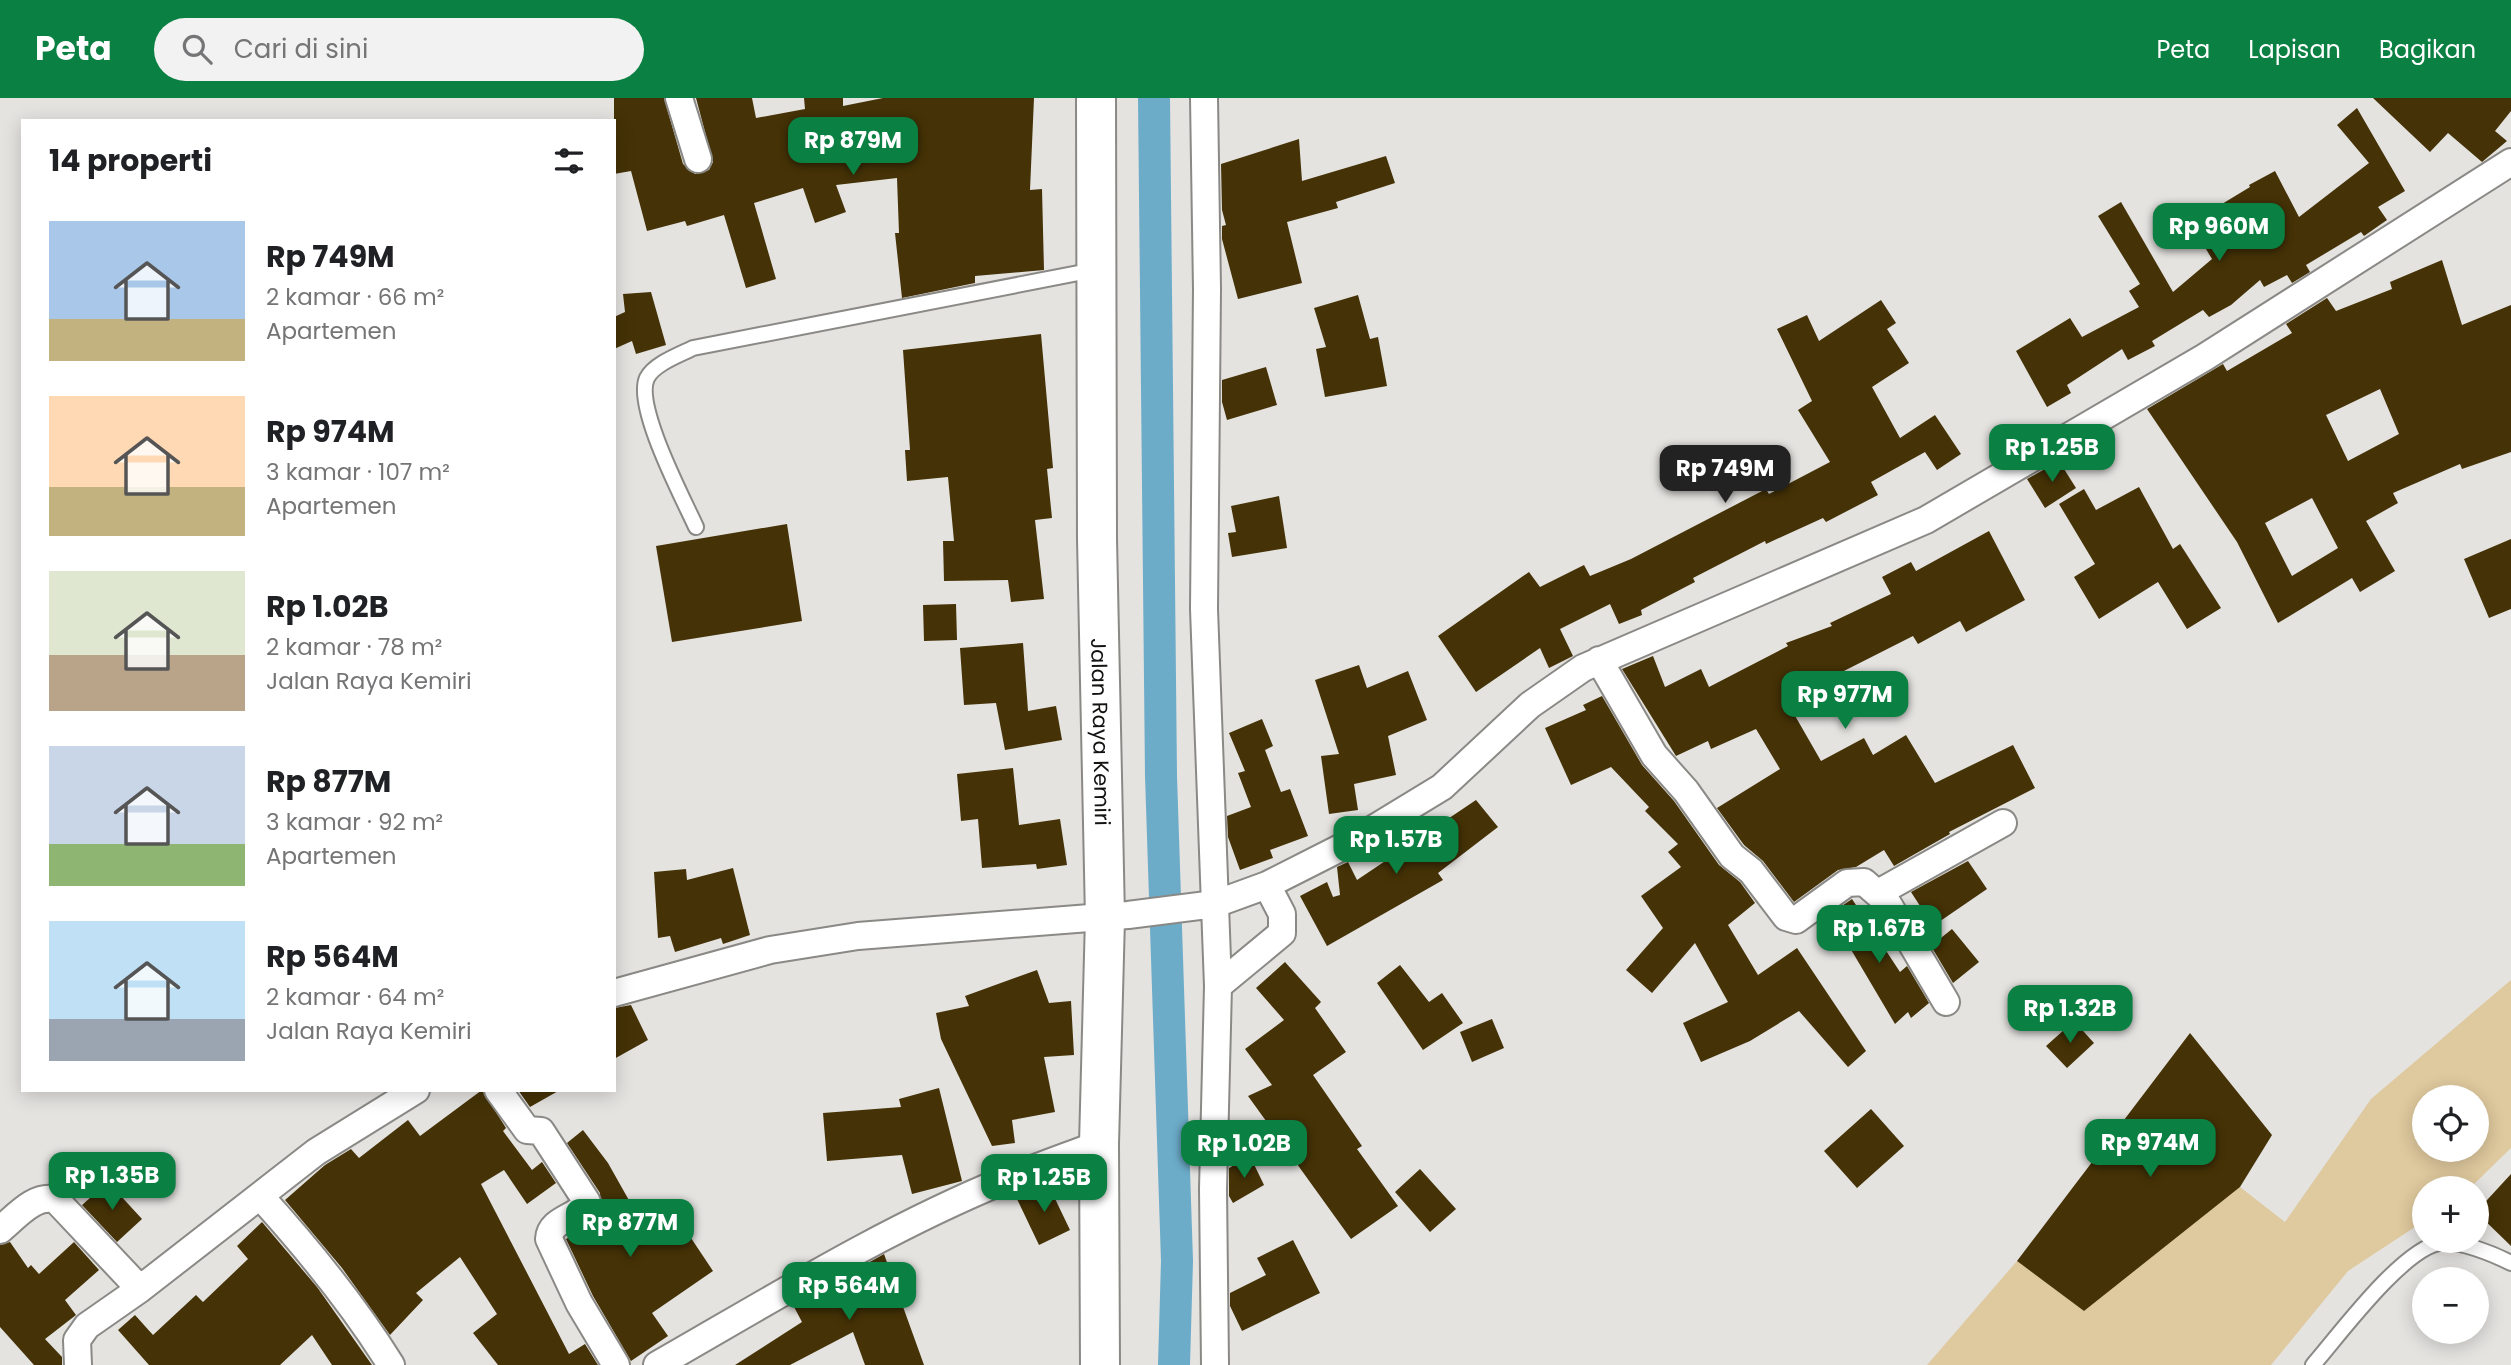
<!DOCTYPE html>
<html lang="id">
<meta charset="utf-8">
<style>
body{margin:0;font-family:Poppins,sans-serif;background:#f2f2f2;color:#202124;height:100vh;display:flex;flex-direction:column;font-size:26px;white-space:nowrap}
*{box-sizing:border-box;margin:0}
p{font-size:23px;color:#757577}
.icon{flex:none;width:38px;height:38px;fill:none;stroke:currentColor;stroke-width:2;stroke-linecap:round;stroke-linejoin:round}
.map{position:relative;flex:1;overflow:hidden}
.drawer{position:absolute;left:21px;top:21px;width:595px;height:973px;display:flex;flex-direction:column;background:#fff;border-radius:0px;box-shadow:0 4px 18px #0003}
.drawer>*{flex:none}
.tools{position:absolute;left:2412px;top:987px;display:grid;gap:14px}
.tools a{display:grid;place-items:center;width:77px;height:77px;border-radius:50%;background:#fff;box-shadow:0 4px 18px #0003;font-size:35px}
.price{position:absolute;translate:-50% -60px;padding:0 16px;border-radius:14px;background:#0b8043;color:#fff;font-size:23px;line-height:46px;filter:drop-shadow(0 2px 4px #0008)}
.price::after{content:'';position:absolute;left:50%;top:42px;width:21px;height:16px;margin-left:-10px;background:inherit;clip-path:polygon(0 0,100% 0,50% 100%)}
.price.current{background:#222;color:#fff}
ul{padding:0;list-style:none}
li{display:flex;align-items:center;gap:21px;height:175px;padding:0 28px}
li span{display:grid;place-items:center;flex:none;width:196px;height:140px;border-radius:0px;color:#555}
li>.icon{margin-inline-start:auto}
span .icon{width:84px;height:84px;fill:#fffc;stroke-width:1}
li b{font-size:30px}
h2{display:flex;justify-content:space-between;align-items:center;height:84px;padding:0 28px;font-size:30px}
header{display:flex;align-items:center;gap:42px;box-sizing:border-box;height:98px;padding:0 35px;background:#0b8043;color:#fff}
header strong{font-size:33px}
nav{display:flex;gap:38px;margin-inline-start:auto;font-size:24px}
.search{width:490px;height:63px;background:#f2f2f2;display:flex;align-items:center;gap:18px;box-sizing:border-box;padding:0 24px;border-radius:38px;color:#757577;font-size:26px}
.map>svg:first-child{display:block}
.green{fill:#dfc99e;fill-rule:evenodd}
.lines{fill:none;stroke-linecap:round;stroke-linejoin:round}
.canal{stroke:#6cacc9;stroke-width:32}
.building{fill:#453206;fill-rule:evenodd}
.service-casing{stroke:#8a8986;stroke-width:18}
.minor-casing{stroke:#8a8986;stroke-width:30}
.secondary-casing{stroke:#8a8986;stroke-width:42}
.service{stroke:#fff;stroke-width:14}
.minor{stroke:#fff;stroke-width:26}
.secondary{stroke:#fff;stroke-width:38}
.labels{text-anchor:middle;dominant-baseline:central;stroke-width:7;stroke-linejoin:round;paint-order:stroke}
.street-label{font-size:21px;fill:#141312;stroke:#fff}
</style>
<header>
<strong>Peta</strong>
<div class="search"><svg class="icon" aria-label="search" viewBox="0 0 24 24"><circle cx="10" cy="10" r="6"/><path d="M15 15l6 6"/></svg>Cari di sini</div>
<nav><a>Peta</a><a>Lapisan</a><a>Bagikan</a></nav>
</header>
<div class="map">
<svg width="2511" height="1267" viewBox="0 0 2511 1267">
<rect width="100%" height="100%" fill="#e4e3e0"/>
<path class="green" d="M 2511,882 L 2511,1050 L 2470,1090 L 2424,1090 L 2424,1123 L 2348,1173 L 2271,1267 L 1927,1267 L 2017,1163 L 2084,1213 L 2240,1089 L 2285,1124 L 2371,1001 ZM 2424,999 L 2476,999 L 2476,1052 L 2424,1052 Z"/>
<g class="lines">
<path class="canal" d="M 1154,0 L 1161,678 L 1177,1163 L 1174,1267"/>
</g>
<path class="building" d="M 614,0 L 664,0 L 683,66 L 695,76 L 709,72 L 713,64 L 696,0 L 752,0 L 756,20 L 805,11 L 804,0 L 843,0 L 843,8 L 883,0 L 1034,0 L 1030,92 L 1042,91 L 1044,172 L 975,178 L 975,185 L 902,200 L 895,135 L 899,135 L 897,80 L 836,87 L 846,114 L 815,125 L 803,90 L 754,105 L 776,181 L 746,190 L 724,117 L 687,128 L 685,123 L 647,133 L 631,73 L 614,76 Z
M 2373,0 L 2511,0 L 2511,13 L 2495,33 L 2507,43 L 2482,64 L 2448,35 L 2430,54 Z
M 2357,10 L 2405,93 L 2378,109 L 2387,122 L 2364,138 L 2361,134 L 2306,167 L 2310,174 L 2292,185 L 2287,177 L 2264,189 L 2260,182 L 2231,207 L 2209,219 L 2203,212 L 2152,243 L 2155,248 L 2128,262 L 2122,251 L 2067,287 L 2071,295 L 2047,309 L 2016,253 L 2070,220 L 2082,239 L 2139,209 L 2129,193 L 2140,186 L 2098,118 L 2121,104 L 2173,194 L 2212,161 L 2197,136 L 2223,119 L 2217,109 L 2250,89 L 2249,87 L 2275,73 L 2299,119 L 2369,65 L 2337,27 Z
M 1299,41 L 1302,83 L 1386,58 L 1395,85 L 1336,104 L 1338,110 L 1287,124 L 1302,185 L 1238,201 L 1222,141 L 1222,128 L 1226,127 L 1222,112 L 1221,66 Z
M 2442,162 L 2462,227 L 2511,207 L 2511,354 L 2462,371 L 2460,366 L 2393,395 L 2398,405 L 2366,423 L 2395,473 L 2360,494 L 2352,480 L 2278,525 L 2237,444 L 2147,311 L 2223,266 L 2227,273 L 2292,235 L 2286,226 L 2327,200 L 2336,213 L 2392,191 L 2390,184 ZM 2380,291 L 2399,336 L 2348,363 L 2326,317 ZM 2312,400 L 2338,450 L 2292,478 L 2265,425 Z
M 651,194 L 666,247 L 636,256 L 632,243 L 614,251 L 614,219 L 625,214 L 623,196 Z
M 1358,197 L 1370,241 L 1378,239 L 1387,288 L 1325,299 L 1316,251 L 1326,249 L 1314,210 Z
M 1881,202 L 1896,225 L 1887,231 L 1909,265 L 1872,289 L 1900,340 L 1935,317 L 1961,356 L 1937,372 L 1925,354 L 1871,384 L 1878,397 L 1826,424 L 1823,420 L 1766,446 L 1765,443 L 1693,480 L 1695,484 L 1641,512 L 1642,517 L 1619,526 L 1610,506 L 1560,531 L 1573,558 L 1549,570 L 1540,550 L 1476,594 L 1438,538 L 1529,474 L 1540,489 L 1584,467 L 1590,478 L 1631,461 L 1766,391 L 1769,396 L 1830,364 L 1798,312 L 1812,303 L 1777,231 L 1807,217 L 1819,243 Z
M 1041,236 L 1053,370 L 1047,371 L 1052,420 L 1035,422 L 1044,501 L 1011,504 L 1008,482 L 944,483 L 943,443 L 954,443 L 948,379 L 907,383 L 905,352 L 910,352 L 903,252 Z
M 1266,269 L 1277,307 L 1227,322 L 1222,304 L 1222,282 Z
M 2059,363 L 2076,390 L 2045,410 L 2027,381 Z
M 2139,389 L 2173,451 L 2180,446 L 2221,510 L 2187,531 L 2158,484 L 2099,521 L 2074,479 L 2095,466 L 2059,406 L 2084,391 L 2096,412 Z
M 1279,398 L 1287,450 L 1232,459 L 1228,435 L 1236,434 L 1231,408 Z
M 787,426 L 802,523 L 672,544 L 656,448 Z
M 1989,433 L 2025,502 L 1966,534 L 1960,523 L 1918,546 L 1913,538 L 1836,577 L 1841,590 L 1790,609 L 1821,663 L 1864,640 L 1873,657 L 1906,637 L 1935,685 L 2013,647 L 2035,690 L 1949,734 L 1950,736 L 1894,768 L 1884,752 L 1856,769 L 1838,772 L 1794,804 L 1763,763 L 1744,747 L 1717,710 L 1780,671 L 1756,631 L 1711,651 L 1708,643 L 1676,658 L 1622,571 L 1653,558 L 1665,589 L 1701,571 L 1709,589 L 1788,548 L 1786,545 L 1832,528 L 1830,525 L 1891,496 L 1882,479 L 1911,464 L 1916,473 Z
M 2511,441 L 2511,511 L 2489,520 L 2464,461 Z
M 956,506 L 957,542 L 924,543 L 923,507 Z
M 1023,545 L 1028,613 L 1056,608 L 1062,642 L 1005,652 L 996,605 L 964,607 L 960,550 Z
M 1359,567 L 1367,590 L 1408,573 L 1427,622 L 1388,638 L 1396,677 L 1354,686 L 1358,712 L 1329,716 L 1321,658 L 1339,656 L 1315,582 Z
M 1602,598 L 1642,667 L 1674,703 L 1719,767 L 1740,784 L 1755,805 L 1728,827 L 1758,877 L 1797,850 L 1866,953 L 1848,969 L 1799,913 L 1750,943 L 1701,964 L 1683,925 L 1728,904 L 1695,845 L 1652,895 L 1626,872 L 1663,830 L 1641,798 L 1681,769 L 1668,754 L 1678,746 L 1645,713 L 1649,709 L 1611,669 L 1571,687 L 1545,630 L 1586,612 L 1583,607 Z
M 1262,621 L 1273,648 L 1265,652 L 1281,694 L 1290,691 L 1308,738 L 1270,752 L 1273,760 L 1240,772 L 1228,739 L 1227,718 L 1251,709 L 1238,675 L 1245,673 L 1229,635 Z
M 1013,670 L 1019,727 L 1060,721 L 1067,767 L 1037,771 L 1036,766 L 982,770 L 978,721 L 961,723 L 957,676 Z
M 1476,702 L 1498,729 L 1438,775 L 1443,782 L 1327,848 L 1300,798 L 1327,784 L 1333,799 L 1340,797 L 1337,769 L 1348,764 L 1357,782 Z
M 1968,763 L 1987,791 L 1933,828 L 1911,794 Z
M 733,770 L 750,837 L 723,846 L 721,840 L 675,854 L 670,838 L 658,840 L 654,774 L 686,771 L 687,782 Z
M 1852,801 L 1900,874 L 1907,868 L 1929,905 L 1911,920 L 1908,914 L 1895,926 L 1830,816 Z
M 1952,831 L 1979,864 L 1953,885 L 1931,848 Z
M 1285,864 L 1321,904 L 1315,910 L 1346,954 L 1313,977 L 1362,1048 L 1357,1051 L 1398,1108 L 1351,1141 L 1248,998 L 1272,987 L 1245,951 L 1284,922 L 1256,890 Z
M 1400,867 L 1429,904 L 1442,895 L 1463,925 L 1423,952 L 1377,885 Z
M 1037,872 L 1049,905 L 1071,903 L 1074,957 L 1044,959 L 1055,1014 L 1012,1022 L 1015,1045 L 992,1048 L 941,941 L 936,915 L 969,908 L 965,898 Z
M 631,907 L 648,942 L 614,961 L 614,910 Z
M 1492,921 L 1504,950 L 1472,964 L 1460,934 Z
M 2074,923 L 2094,945 L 2067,970 L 2046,948 Z
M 2190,935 L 2272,1037 L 2240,1089 L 2084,1213 L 2017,1163 Z
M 939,990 L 962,1083 L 912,1096 L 902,1057 L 827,1063 L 823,1015 L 901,1009 L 899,1001 Z
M 482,992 L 506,1030 L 503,1033 L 532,1072 L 542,1064 L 556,1085 L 527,1106 L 504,1072 L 481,1086 L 569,1256 L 585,1246 L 598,1267 L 498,1267 L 473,1235 L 497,1216 L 460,1159 L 416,1195 L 423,1202 L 390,1237 L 342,1170 L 285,1102 L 325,1067 L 351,1051 L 359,1060 L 408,1022 L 420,1038 Z
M 518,992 L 560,992 L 530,1009 Z
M 1871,1011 L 1904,1048 L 1857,1090 L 1824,1053 Z
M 583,1032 L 608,1065 L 653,1145 L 681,1125 L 713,1173 L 652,1215 L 668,1238 L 631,1263 L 593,1198 L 566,1141 L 606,1119 L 601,1111 L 600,1095 L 567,1045 Z
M 1250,1058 L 1264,1087 L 1233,1105 L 1229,1098 L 1229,1070 Z
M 1420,1071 L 1456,1111 L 1430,1134 L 1395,1094 Z
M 2511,1076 L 2511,1148 L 2476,1114 Z
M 108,1084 L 142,1121 L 117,1144 L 82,1107 Z
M 1048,1086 L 1070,1132 L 1039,1147 L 1017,1101 Z
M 262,1124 L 317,1189 L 372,1267 L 332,1267 L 312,1237 L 280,1267 L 149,1267 L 118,1232 L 135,1217 L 153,1237 L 196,1197 L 203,1204 L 248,1161 L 237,1148 Z
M 1293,1142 L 1320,1195 L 1242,1233 L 1230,1208 L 1230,1195 L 1266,1177 L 1257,1160 Z
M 10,1144 L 28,1170 L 31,1167 L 39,1176 L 74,1144 L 99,1172 L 65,1202 L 76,1217 L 45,1241 L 62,1259 L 62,1267 L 34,1267 L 0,1229 L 0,1147 Z
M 884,1156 L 924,1267 L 865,1267 L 853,1234 L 790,1267 L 735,1267 L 802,1224 L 793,1207 Z"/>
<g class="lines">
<g class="service-casing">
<path id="service" d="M 696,429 C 683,400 634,308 647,280 C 654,266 679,257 693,250 L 1094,172
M 2313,1267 C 2340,1236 2401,1153 2439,1145 C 2460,1142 2493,1156 2511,1165"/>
</g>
<g class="minor-casing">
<path id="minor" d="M 679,0 L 698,61
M 1204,0 L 1207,191 L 1204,511 L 1218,888 L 1213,1091 L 1215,1267
M 1599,562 L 1654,657 L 1686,693 L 1732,758 L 1751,773 L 1786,819 L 1796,822 L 1847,785 L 1864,784 L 1887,804 L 1946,904
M 1878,795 L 2003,725
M 1218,888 L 1282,835 L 1282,816 L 1267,787
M 614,895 L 770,852 L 858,838 L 1128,817 L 1215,806 L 1267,787 L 1350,745 L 1442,689 L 1530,607 L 1583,570 L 1926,422 L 2205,259 L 2511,64
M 498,992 L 527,1032 L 541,1033 L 587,1104 C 579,1120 550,1120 549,1141 L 579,1205 L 616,1267
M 260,1098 C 308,1151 353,1206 391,1267
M 0,1132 C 15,1120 35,1095 56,1102 L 140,1191
M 78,1267 L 77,1242 L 87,1228 L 140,1191 L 316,1054 L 416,992
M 657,1267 C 771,1202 883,1132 1005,1082 C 1036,1069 1068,1058 1099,1046"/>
</g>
<g class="secondary-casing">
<g id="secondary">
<path id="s1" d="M 1096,0 L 1097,441 L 1105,820 L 1099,1046 L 1100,1267"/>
</g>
</g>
<use href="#service" class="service"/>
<use href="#minor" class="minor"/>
<use href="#secondary" class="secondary"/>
</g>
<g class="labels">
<g class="street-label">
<text stroke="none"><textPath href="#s1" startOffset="634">Jalan Raya Kemiri</textPath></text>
</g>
</g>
</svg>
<div class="tools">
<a><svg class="icon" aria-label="locate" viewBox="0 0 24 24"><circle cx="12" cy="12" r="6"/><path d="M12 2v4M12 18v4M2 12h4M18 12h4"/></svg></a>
<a>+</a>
<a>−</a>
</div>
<b class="price" style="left:853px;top:79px">Rp 879M</b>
<b class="price" style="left:2219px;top:165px">Rp 960M</b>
<b class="price" style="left:2052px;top:386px">Rp 1.25B</b>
<b class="price current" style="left:1725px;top:407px">Rp 749M</b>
<b class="price" style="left:1845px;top:633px">Rp 977M</b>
<b class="price" style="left:1396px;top:778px">Rp 1.57B</b>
<b class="price" style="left:1879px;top:867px">Rp 1.67B</b>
<b class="price" style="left:2070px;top:947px">Rp 1.32B</b>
<b class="price" style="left:2150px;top:1081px">Rp 974M</b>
<b class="price" style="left:1244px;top:1082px">Rp 1.02B</b>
<b class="price" style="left:112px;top:1114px">Rp 1.35B</b>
<b class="price" style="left:1044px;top:1116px">Rp 1.25B</b>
<b class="price" style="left:630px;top:1161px">Rp 877M</b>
<b class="price" style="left:849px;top:1224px">Rp 564M</b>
<section class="drawer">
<h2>14 properti<svg class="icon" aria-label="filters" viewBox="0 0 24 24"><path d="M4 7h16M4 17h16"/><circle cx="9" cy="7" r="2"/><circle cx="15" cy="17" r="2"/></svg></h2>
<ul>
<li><span style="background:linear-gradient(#a9c7e8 70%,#c2b280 0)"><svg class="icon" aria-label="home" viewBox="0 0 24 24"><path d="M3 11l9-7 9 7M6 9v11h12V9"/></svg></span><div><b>Rp 749M</b><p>2 kamar · 66 m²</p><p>Apartemen</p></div></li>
<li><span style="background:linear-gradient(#ffd9b3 65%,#c2b280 0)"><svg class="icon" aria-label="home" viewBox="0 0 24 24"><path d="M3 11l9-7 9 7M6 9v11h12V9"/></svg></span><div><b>Rp 974M</b><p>3 kamar · 107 m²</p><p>Apartemen</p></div></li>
<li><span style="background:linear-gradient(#dfe7d0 60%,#b9a48a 0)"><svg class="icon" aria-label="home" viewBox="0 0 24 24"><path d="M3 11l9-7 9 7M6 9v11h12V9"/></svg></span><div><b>Rp 1.02B</b><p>2 kamar · 78 m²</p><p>Jalan Raya Kemiri</p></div></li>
<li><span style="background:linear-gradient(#c9d6e8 70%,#8fb573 0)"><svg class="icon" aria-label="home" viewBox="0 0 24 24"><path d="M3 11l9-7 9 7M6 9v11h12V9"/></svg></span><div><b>Rp 877M</b><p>3 kamar · 92 m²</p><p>Apartemen</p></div></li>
<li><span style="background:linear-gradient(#bfe0f5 70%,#9aa5b1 0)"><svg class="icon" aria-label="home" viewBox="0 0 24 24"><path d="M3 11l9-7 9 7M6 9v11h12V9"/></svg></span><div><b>Rp 564M</b><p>2 kamar · 64 m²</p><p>Jalan Raya Kemiri</p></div></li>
</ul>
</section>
</div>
